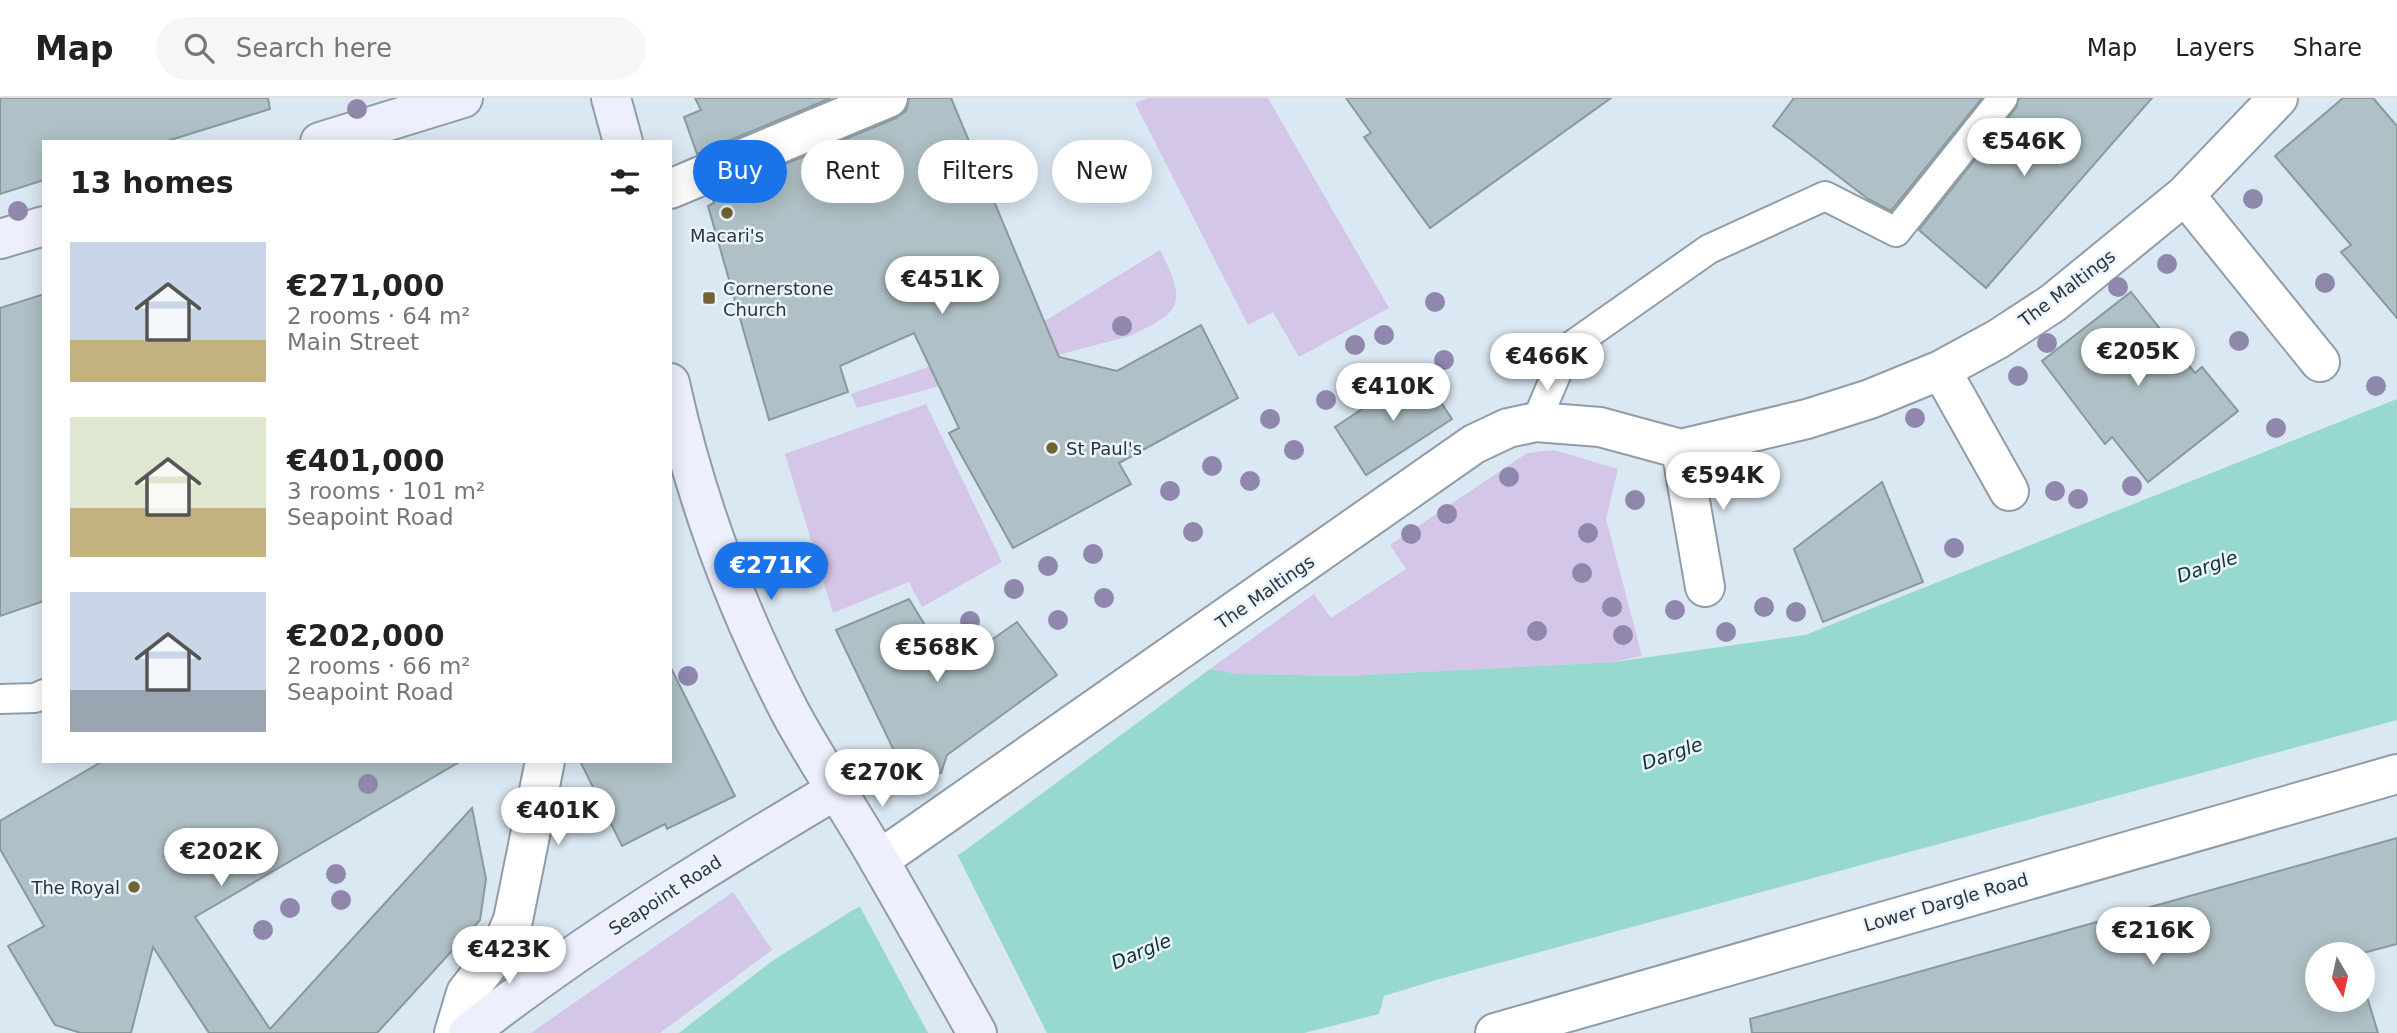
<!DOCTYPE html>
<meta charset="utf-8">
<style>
body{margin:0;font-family:"DejaVu Sans",sans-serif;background:#f6f6f6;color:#222;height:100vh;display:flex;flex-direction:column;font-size:26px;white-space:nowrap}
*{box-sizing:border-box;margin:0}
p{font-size:23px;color:#767676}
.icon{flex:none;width:38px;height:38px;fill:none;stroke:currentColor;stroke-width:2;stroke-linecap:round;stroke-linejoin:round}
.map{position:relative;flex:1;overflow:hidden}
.drawer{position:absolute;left:42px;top:42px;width:630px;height:623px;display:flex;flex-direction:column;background:#fff;border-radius:0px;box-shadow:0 4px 18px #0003}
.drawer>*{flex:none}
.banner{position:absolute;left:693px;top:42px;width:665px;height:63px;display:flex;gap:14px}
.needle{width:46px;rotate:171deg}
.tools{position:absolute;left:2305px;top:844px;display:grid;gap:14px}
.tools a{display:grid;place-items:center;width:70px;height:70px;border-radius:50%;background:#fff;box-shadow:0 4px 18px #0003;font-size:35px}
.price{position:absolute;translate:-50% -60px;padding:0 16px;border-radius:24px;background:#fff;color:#222;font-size:23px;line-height:46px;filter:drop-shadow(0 2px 4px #0008)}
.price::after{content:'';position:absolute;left:50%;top:42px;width:21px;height:16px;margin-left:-10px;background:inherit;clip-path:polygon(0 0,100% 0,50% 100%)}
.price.on{background:#1a73e8;color:#fff}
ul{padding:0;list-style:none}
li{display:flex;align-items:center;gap:21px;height:175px;padding:0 28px}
li span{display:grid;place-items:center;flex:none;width:196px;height:140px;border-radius:0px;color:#555}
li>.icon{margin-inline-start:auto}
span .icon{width:84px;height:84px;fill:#fffc;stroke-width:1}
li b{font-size:30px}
h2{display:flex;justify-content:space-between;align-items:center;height:84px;padding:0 28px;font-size:30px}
.pill{padding:0 24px;border-radius:32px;background:#fff;box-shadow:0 4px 18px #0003;font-size:24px;line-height:63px}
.pill.on{background:#1a73e8;color:#fff}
header{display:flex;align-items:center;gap:42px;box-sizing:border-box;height:98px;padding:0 35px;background:#fff;border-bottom:2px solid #e0e0e0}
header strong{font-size:33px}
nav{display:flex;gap:38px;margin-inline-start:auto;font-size:24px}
.search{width:490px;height:63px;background:#f6f6f6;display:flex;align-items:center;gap:18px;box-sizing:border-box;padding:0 24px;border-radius:38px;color:#767676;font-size:26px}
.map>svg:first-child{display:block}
.green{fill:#d4c6e9}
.water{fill:#97d9cf}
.pier{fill:#dae8f3}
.building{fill:#afc1c6;stroke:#889a9e;stroke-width:2}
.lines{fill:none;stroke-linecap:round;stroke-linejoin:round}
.lane-casing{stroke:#909ca7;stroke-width:32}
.street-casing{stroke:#909ca7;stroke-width:42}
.secondary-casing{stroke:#909ca7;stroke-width:42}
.lane{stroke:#fff;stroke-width:28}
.street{stroke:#fff;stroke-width:38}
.secondary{stroke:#edf0fc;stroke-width:38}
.tree{fill:#8f87ac}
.poi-dot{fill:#716431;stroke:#eaf4fe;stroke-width:2.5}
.labels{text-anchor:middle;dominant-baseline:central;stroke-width:5;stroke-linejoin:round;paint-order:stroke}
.poi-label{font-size:18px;fill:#2e3337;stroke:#eaf4fe;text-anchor:start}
.street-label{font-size:18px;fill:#2e3337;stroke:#eaf4fe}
.water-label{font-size:19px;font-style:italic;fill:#11322e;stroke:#eaf4fe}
</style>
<header>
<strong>Map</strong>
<div class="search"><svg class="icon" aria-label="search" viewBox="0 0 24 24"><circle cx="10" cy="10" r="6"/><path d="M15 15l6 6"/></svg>Search here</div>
<nav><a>Map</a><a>Layers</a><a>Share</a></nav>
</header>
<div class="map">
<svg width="2397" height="935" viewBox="0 0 2397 935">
<rect width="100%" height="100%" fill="#dae8f3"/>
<path class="green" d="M 1148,0 L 1268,0 L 1389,210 L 1299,259 L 1273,214 L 1248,227 L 1135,5 Z
M 1160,152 C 1187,205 1183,213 1130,238 L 857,310 L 851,296 L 971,254 L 1009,245 Z
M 926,306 L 1002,464 L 922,509 L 909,484 L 833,515 L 785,356 Z
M 1554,352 L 1618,371 L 1606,421 L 1642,558 L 1614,564 L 1345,578 L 1239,576 L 1210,571 L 1314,496 L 1331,520 L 1406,471 L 1390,447 L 1527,355 Z
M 733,794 L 772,852 L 660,935 L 531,935 Z"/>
<path class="water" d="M 2397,301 L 2397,622 L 1436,882 L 1384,898 L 1379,916 L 1304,935 L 679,935 L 772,863 L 853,812 L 963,754 L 1210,571 L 1239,576 L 1345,578 L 1614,564 L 1805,537 Z"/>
<path class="pier" d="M 956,754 L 1047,935 L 928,935 L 859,807 Z"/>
<path class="building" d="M 0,0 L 268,0 L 270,11 L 164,44 L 44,44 L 44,82 L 0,96 Z
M 695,0 L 831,0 L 697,56 L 684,19 L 701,12 Z
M 909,0 L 951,0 L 1059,259 L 1117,273 L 1201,227 L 1238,300 L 1119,365 L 1131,386 L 1013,450 L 949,335 L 959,330 L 914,235 L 840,268 L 848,294 L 769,322 L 708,108 L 714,105 L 711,97 L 896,20 L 906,13 Z
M 1346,0 L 1611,0 L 1430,130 L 1364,39 L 1371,35 Z
M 1794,0 L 1982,0 L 1891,113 L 1868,101 L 1773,28 Z
M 2019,0 L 2152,0 L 1986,190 L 1919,132 L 2016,10 Z
M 2343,0 L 2373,0 L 2397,28 L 2397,220 L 2341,154 L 2351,147 L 2275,58 Z
M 2131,194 L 2195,275 L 2202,269 L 2238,313 L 2148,384 L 2112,339 L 2105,346 L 2042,263 Z
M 44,196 L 44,503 L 0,518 L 0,210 Z
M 1420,273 L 1452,321 L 1366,377 L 1335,329 Z
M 1882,384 L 1923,484 L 1823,524 L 1794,451 Z
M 909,501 L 951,570 L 1017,524 L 1057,577 L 947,657 L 941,675 L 924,672 L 909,684 L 836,532 Z
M 670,568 L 735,698 L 667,731 L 665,726 L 622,748 L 580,663 L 670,663 Z
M 103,663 L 461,663 L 195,819 L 270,931 L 472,710 L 486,781 L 480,822 L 377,935 L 209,935 L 153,849 L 131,935 L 81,935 L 55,927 L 8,848 L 44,828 L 0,751 L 0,723 Z
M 2397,740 L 2397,846 L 2359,856 L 2317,856 L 2317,901 L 2362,901 L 2362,882 L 2378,935 L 1752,935 L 1750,921 Z"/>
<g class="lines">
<g class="lane-casing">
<path id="lane" d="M 1536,324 L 1567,251 L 1709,151 L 1825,98 L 1896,134 L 2003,0
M 0,601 L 35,600 L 44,596"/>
</g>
<g class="street-casing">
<path id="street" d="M 670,91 L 888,0
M 2185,97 L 2320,264
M 1941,272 L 2009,393
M 1681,351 L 1705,489
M 879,762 L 1474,346 L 1508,330 L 1536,324 L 1600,329 L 1681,351 L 1807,321 L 1870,301 L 1941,272 L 1998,241 L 2053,205 L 2185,97 L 2278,0
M 454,935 L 466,895 L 501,850 L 513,822 L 545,663
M 1495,935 L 2397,676"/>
</g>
<g class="secondary-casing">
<path id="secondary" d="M 611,0 L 623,44
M 320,44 L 463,0
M 0,141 L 44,128
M 670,285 C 695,400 736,510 790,614 C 818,666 851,713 880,764 C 913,821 945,878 977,935
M 468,935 C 584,844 708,768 834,693"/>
</g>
<use href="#lane" class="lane"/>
<use href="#street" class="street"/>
<use href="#secondary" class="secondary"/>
</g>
<g class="tree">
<circle cx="357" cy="11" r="10"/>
<circle cx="2253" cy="101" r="10"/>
<circle cx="18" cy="113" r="10"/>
<circle cx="2167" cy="166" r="10"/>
<circle cx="2325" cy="185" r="10"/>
<circle cx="2118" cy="189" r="10"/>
<circle cx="1435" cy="204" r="10"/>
<circle cx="1122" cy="228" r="10"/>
<circle cx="1384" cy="237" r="10"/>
<circle cx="2239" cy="243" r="10"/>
<circle cx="2047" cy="245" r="10"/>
<circle cx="1355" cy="247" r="10"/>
<circle cx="1444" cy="262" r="10"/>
<circle cx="2018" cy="278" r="10"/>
<circle cx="2376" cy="288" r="10"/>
<circle cx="1326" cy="302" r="10"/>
<circle cx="1915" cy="320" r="10"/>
<circle cx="1270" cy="321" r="10"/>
<circle cx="2276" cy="330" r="10"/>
<circle cx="1294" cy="352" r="10"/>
<circle cx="1212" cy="368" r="10"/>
<circle cx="1509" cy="379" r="10"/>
<circle cx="1250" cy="383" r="10"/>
<circle cx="1742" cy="385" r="10"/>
<circle cx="2132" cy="388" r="10"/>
<circle cx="1170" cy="393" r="10"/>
<circle cx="2055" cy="393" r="10"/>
<circle cx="2078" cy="401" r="10"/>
<circle cx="1635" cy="402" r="10"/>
<circle cx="1447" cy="416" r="10"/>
<circle cx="1193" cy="434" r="10"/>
<circle cx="1588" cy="435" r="10"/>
<circle cx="1411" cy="436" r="10"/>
<circle cx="1954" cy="450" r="10"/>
<circle cx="1093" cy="456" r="10"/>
<circle cx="1048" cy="468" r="10"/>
<circle cx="1582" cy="475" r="10"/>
<circle cx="1014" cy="491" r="10"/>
<circle cx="1104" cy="500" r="10"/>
<circle cx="1612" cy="509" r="10"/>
<circle cx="1764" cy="509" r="10"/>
<circle cx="1675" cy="512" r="10"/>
<circle cx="1796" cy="514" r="10"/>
<circle cx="1058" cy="522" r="10"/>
<circle cx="970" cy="523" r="10"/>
<circle cx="1537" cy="533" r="10"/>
<circle cx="1726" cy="534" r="10"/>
<circle cx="1623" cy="537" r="10"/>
<circle cx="688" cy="578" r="10"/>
<circle cx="368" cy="686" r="10"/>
<circle cx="336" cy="776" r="10"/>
<circle cx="341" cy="802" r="10"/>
<circle cx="290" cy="810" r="10"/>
<circle cx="263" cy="832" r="10"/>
</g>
<g class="poi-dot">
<circle cx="727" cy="115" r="7"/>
<rect x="702" y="193" width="14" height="14" rx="3.5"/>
<circle cx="1052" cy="350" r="7"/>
<circle cx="134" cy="789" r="7"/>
</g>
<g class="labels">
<g class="poi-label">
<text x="727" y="137" text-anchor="middle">Macari's</text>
<text x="723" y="190">Cornerstone<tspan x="723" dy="21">Church</tspan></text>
<text x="1066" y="350">St Paul's</text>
<text x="120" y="789" text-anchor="end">The Royal</text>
</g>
<g class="street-label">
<text transform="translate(2067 190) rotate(-37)">The Maltings</text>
<text transform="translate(1265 494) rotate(-35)">The Maltings</text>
<text transform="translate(665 797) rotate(-33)">Seapoint Road</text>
<text transform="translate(1946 804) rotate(-16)">Lower Dargle Road</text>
</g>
<g class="water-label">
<text transform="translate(2207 468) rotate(-19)">Dargle</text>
<text transform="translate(1672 655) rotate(-19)">Dargle</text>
<text transform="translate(1141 853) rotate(-23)">Dargle</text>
</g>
</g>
</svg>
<div class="tools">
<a><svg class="needle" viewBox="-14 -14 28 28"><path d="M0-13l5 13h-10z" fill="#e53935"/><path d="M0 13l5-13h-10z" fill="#767676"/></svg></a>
</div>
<b class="price" style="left:2024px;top:80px">€546K</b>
<b class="price" style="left:942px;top:218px">€451K</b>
<b class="price" style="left:2138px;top:290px">€205K</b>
<b class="price" style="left:1547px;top:295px">€466K</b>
<b class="price" style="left:1393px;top:325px">€410K</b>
<b class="price" style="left:1723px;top:414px">€594K</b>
<b class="price on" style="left:771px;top:504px">€271K</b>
<b class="price" style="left:937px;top:586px">€568K</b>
<b class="price" style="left:882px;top:711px">€270K</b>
<b class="price" style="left:558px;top:749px">€401K</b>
<b class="price" style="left:221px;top:790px">€202K</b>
<b class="price" style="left:2153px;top:869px">€216K</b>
<b class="price" style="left:509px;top:888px">€423K</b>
<div class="banner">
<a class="pill on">Buy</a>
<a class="pill">Rent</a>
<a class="pill">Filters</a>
<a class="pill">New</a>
</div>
<section class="drawer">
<h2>13 homes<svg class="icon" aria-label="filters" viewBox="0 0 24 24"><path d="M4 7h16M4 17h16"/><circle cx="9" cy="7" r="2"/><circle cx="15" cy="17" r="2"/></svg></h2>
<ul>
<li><span style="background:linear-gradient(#c9d6e8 70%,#c2b280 0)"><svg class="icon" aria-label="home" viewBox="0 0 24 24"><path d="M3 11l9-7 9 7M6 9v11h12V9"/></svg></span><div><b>€271,000</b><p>2 rooms · 64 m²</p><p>Main Street</p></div></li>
<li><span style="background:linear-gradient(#dfe7d0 65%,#c2b280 0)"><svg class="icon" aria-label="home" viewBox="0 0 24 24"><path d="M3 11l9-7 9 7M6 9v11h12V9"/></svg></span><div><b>€401,000</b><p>3 rooms · 101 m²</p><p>Seapoint Road</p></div></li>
<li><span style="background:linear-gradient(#c9d6e8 70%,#9aa5b1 0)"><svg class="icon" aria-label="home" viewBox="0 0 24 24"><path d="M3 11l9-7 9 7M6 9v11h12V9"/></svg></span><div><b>€202,000</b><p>2 rooms · 66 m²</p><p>Seapoint Road</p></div></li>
</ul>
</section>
</div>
